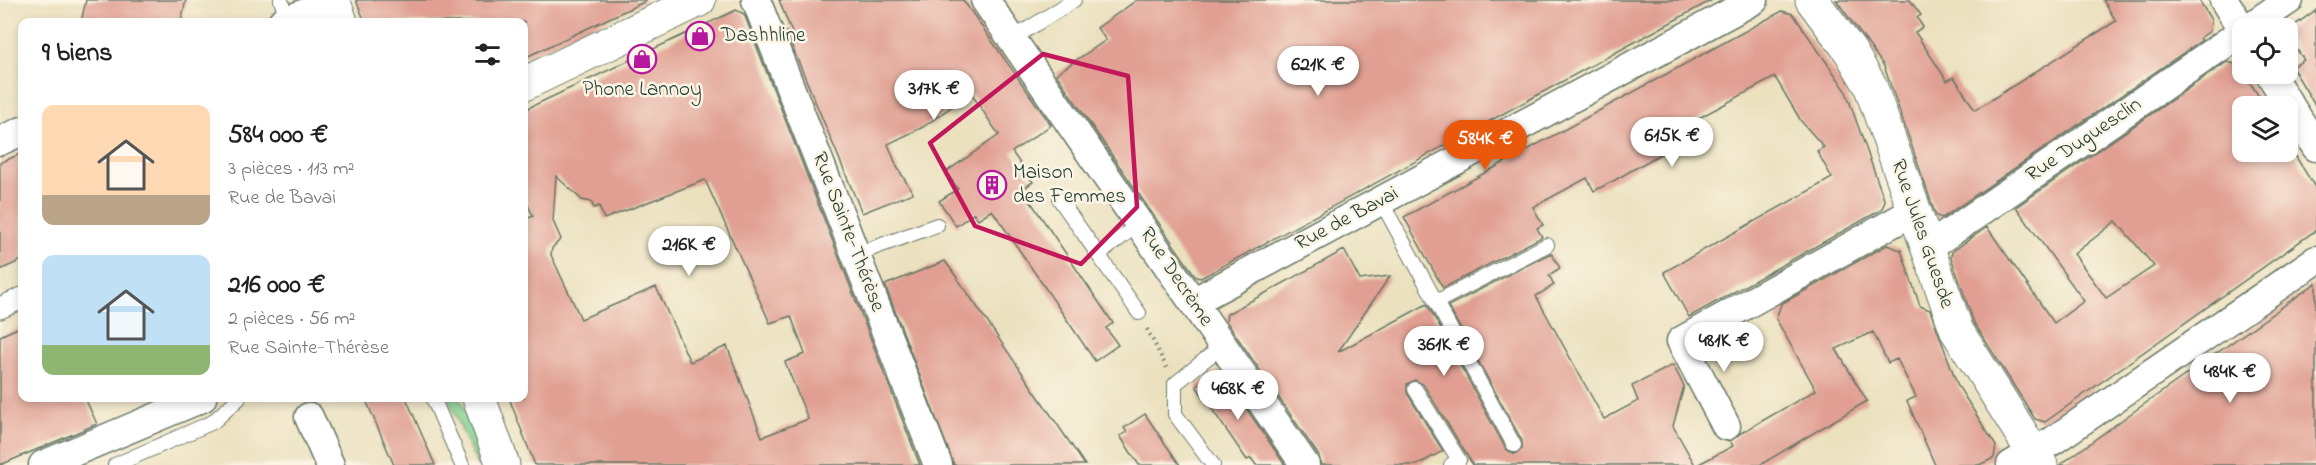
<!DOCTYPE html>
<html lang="fr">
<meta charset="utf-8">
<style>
body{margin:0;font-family:"Indie Flower",sans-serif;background:#f2f2f2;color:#202124;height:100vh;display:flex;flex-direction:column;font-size:22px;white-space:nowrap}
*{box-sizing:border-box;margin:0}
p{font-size:20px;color:#757577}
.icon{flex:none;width:33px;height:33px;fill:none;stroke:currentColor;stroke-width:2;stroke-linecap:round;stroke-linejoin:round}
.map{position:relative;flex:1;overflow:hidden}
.drawer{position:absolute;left:18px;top:18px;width:510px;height:384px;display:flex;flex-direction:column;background:#fff;border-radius:12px;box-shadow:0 3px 9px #0003}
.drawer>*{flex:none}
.fabs{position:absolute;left:2232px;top:18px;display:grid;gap:12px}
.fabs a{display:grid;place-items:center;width:66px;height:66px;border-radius:12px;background:#fff;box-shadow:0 3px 9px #0003;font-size:30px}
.price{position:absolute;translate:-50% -51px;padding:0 14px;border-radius:21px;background:#fff;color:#222;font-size:20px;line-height:39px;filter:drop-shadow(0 2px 3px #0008)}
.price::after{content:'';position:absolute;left:50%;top:36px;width:18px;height:14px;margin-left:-9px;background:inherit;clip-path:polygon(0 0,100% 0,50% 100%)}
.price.selected{background:#ea580c;color:#fff}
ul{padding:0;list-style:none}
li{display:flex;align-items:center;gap:18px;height:150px;padding:0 24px}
li span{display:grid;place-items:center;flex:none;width:168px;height:120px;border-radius:12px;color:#555}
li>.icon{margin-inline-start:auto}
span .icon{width:72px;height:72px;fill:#fffc;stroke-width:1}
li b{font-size:26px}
h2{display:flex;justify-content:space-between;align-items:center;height:72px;padding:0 24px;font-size:26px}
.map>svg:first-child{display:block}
.green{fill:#7fcd8d;stroke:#4f8560;stroke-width:1.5}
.building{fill:#e09f92;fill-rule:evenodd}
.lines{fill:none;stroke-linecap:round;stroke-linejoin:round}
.service-casing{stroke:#667665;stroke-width:16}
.pedestrian-casing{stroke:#667665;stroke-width:23}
.minor-casing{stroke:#667665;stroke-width:31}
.tertiary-casing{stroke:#667665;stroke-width:35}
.secondary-casing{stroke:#667665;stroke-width:35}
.path{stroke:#667665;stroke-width:4;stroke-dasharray:1.5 4.5;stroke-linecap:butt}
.service{stroke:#fff;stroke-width:14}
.pedestrian{stroke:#fff;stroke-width:21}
.minor{stroke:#fff;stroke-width:28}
.tertiary{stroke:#fff;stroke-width:33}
.secondary{stroke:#fff;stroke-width:33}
.marked{fill:none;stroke:#c2185b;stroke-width:4.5;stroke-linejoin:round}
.labels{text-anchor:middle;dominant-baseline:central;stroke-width:5;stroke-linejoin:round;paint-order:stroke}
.poi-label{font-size:21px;fill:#1f3d34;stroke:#fcf5e5;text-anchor:start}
.street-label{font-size:21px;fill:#1f3d34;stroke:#fcf5e5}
</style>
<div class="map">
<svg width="2316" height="465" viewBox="0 0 2316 465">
<rect width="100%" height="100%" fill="#fcf5e5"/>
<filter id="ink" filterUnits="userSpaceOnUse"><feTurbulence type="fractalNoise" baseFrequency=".0167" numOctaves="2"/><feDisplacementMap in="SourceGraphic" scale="12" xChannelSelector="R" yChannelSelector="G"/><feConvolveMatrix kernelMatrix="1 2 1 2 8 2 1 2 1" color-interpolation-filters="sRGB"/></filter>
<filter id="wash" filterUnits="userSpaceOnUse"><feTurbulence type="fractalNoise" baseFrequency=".008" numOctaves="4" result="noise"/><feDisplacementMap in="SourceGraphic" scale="24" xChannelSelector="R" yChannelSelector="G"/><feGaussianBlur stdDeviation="1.35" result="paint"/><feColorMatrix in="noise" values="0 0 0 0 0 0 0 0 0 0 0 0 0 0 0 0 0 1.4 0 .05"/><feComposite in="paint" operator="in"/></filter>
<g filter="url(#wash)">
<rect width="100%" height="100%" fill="#ebe1bf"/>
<path class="green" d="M 448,398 L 460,398 L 490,465 L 477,465 Z"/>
<g id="blocks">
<path class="building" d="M 86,0 L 186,0 L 181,22 L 81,22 Z
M 356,0 L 648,0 L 524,58 L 524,22 L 365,22 Z
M 779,0 L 963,0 L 1051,125 L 1012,152 L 1033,182 L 1022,189 L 1113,323 L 1106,328 L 1118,345 L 1095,361 L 992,210 L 978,219 L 974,213 L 956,226 L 939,201 L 958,189 L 946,172 L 999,135 L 971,93 L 923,127 L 888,144 L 897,167 L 913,193 L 862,213 L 786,32 L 793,35 Z
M 1137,0 L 1712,0 L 1201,278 L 1196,277 L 1056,74 L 1106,40 L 1097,28 Z
M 1836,0 L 1910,0 L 1921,15 L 1917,18 L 1923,27 L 1915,32 L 1947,81 L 1954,77 L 1975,110 L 2116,21 L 2103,0 L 2199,0 L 2211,20 L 2210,31 L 2200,38 L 2202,40 L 1942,218 L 1936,216 L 1884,66 Z
M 736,10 L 744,14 L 920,465 L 535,465 L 509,398 L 524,398 L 524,220 L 533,216 L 524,196 L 524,110 ZM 556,176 L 582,200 L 591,202 L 594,208 L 599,206 L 604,219 L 705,180 L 770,323 L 791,316 L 805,354 L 785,362 L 808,419 L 762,437 L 727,346 L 690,362 L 656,287 L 581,319 L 551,255 L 552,248 L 561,239 L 553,221 Z
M 2316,10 L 2316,107 L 2292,67 L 2304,60 L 2288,36 L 2288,30 Z
M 1782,11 L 1793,14 L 1845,89 L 1885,202 L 1881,210 L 1689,317 L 1664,272 L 1832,178 L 1817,151 L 1824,147 L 1801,121 L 1775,77 L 1669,134 L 1676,145 L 1615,180 L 1594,191 L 1587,178 L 1533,207 L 1543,225 L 1537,228 L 1542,237 L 1443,288 L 1404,217 Z
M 2227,62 L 2239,65 L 2265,106 L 2242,106 L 2242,152 L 2293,152 L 2316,189 L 2316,230 L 2045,422 L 2035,419 L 1974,323 L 1951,257 L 1952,252 L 1987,227 L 2054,323 L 2084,301 L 2016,207 ZM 2116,221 L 2154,266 L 2106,298 L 2074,254 Z
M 22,153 L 22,260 L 0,270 L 0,163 Z
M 1887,245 L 1901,250 L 1920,306 L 1930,310 L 1958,386 L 1996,446 L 1994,458 L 1979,465 L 1935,465 L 1907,401 L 1916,397 L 1897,359 L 1888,363 L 1873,332 L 1836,349 L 1867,401 L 1760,465 L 1697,465 L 1733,446 L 1730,441 L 1741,433 L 1816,390 L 1776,319 L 1781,304 Z
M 1344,250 L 1360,280 L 1390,276 L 1338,352 L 1427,304 L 1506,449 L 1514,454 L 1522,449 L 1522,441 L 1448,306 L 1551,253 L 1560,268 L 1549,275 L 1554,285 L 1536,296 L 1604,419 L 1638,401 L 1632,386 L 1673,365 L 1684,386 L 1673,426 L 1695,465 L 1473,465 L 1423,384 L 1415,380 L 1407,384 L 1407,393 L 1443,451 L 1417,465 L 1321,465 L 1319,456 L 1226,321 L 1227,314 Z
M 945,261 L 967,292 L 1085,465 L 954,465 L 885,285 Z
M 2316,283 L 2316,465 L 2060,465 L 2126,417 Z
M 22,326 L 22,398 L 85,398 L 97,424 L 0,465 L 0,336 Z
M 1220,370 L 1285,465 L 1256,465 L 1251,458 L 1247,460 L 1196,386 Z
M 365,398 L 406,398 L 435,465 L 394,465 Z
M 1145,414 L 1157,432 L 1180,465 L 1139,465 L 1120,436 L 1127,432 L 1124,428 Z"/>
</g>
</g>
<g filter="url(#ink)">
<use href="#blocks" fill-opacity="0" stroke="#667665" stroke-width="1.5"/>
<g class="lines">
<g class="service-casing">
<path id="service" d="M 281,0 L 288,22
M 1012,39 L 1074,0
M 1060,200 L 1139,313
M 1381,201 L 1514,445
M 857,254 L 937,225
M 1098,255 L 1140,223
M 1436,302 L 1547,245
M 1415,389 L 1459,460 L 1451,465
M 433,398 L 462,465
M 115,465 L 213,422 L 239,398
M 1213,465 L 1175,414 L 1175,384 L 1222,346"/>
</g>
<g class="pedestrian-casing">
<path id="pedestrian" d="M 0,308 L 22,298"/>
</g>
<g class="minor-casing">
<path id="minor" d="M 756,0 L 938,465
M 985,0 L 1305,465
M 2224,0 L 2242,29
M 282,22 L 334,2
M 2248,28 L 2289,0
M 2270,74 L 2316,147
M 0,141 L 22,131
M 1926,249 L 2242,32
M 1193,302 L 1754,0
M 309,417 L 330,465
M 1726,426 L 1681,341 L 1914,211
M 43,465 L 202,398
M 2011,465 L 2054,440 L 2316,260"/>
</g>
<g class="tertiary-casing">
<path id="tertiary" d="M 1812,0 L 1850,51 L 1870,85 L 1957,331 L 2041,465"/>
</g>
<g class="secondary-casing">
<path id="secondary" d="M 333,0 L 341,22
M 524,84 L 699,0
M 479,398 L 503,465"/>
</g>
<path class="path" d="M 1147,329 L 1167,368"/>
<use href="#service" class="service"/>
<use href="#pedestrian" class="pedestrian"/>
<use href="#minor" class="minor"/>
<use href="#tertiary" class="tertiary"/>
<use href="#secondary" class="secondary"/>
</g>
</g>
<path class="marked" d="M 1043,54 L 1128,76 L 1137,207 L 1081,264 L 975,226 L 930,143 Z"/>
<defs>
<g id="shop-ring" transform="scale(1.5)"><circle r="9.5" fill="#fcf5e5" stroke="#b5179e" stroke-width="1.5"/><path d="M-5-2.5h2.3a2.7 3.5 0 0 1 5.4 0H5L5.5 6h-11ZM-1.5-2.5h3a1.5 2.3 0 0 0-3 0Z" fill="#b5179e"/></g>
<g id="building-ring" transform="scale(1.5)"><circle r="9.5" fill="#fcf5e5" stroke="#b5179e" stroke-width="1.5"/><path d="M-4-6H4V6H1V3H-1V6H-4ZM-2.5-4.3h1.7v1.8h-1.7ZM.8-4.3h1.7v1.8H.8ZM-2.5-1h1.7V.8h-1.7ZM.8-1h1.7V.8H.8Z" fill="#b5179e"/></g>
</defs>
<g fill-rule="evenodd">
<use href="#shop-ring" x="700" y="36"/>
<use href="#shop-ring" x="642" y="59"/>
<use href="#building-ring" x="992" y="185"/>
</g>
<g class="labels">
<g class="poi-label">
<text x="721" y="36">Dashhline</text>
<text x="642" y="90" text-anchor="middle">Phone Lannoy</text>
<text x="1013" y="173">Maison<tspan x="1013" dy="24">des Femmes</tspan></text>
</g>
<g class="street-label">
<text transform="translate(2084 140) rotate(-34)">Rue Duguesclin</text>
<text transform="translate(1347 219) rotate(-28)">Rue de Bavai</text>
<text transform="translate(848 232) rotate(69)">Rue Sainte-Thérèse</text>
<text transform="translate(1922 234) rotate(71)">Rue Jules Guesde</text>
<text transform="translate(1176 277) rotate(56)">Rue Decrème</text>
</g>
</g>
</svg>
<div class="fabs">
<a><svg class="icon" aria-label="locate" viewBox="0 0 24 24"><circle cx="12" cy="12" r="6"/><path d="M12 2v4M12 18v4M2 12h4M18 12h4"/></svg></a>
<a><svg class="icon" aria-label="layers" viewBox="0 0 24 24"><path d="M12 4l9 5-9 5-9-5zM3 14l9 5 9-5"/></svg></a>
</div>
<b class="price" style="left:1318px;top:97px">621K €</b>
<b class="price" style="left:934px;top:121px">317K €</b>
<b class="price" style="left:1672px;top:168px">615K €</b>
<b class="price selected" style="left:1485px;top:171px">584K €</b>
<b class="price" style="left:689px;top:277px">216K €</b>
<b class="price" style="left:1724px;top:373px">481K €</b>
<b class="price" style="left:1444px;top:377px">361K €</b>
<b class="price" style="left:2230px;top:404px">484K €</b>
<b class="price" style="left:1238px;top:421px">468K €</b>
<section class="drawer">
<h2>9 biens<svg class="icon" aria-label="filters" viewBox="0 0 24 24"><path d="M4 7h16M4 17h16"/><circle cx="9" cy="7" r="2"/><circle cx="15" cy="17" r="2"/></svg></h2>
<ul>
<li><span style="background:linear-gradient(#ffd9b3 75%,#b9a48a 0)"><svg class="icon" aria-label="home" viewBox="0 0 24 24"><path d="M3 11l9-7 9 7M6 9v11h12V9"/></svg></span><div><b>584 000 €</b><p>3 pièces · 113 m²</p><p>Rue de Bavai</p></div></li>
<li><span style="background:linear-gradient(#bfe0f5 75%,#8fb573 0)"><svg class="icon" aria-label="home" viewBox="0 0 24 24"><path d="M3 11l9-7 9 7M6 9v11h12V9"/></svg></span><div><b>216 000 €</b><p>2 pièces · 56 m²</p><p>Rue Sainte-Thérèse</p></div></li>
</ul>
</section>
</div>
